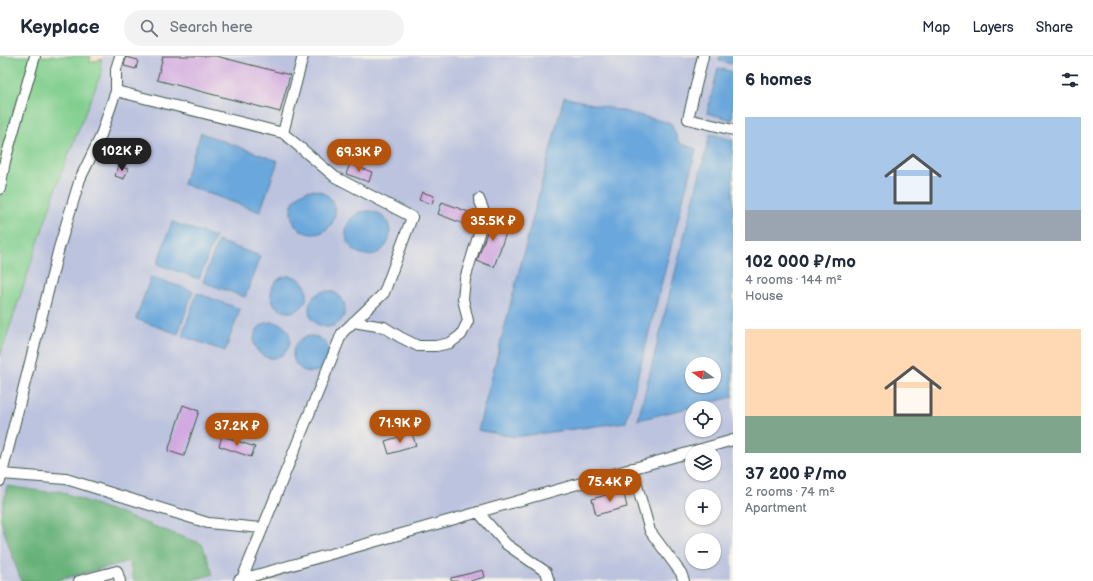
<!DOCTYPE html>
<meta charset="utf-8">
<style>
body{margin:0;font-family:"Balsamiq Sans",sans-serif;background:#f2f2f3;color:#1f2937;height:100vh;display:flex;flex-direction:column;font-size:15px;white-space:nowrap}
*{box-sizing:border-box;margin:0}
p{font-size:13px;color:#747a83}
.icon{flex:none;width:22px;height:22px;fill:none;stroke:currentColor;stroke-width:2;stroke-linecap:round;stroke-linejoin:round}
.map{position:relative;flex:1;overflow:hidden}
.details{display:flex;flex-direction:column;background:#fff;width:360px}
.details>*{flex:none}
.needle{width:26px;rotate:284deg}
.buttons{position:absolute;left:685px;top:301px;display:grid;gap:8px}
.buttons a{display:grid;place-items:center;width:36px;height:36px;border-radius:50%;background:#fff;box-shadow:0 1px 3px #0004;font-size:20px}
.price{position:absolute;translate:-50% -34px;padding:0 9px;border-radius:14px;background:#b45309;color:#fff;font-size:13px;line-height:26px;filter:drop-shadow(0 1px 2px #0008)}
.price::after{content:'';position:absolute;left:50%;top:24px;width:12px;height:9px;margin-left:-6px;background:inherit;clip-path:polygon(0 0,100% 0,50% 100%)}
.price.on{background:#222;color:#fff}
ul{padding:0;list-style:none}
li{display:grid;align-content:center;gap:8px;height:212px;padding:0 12px}
li span{display:grid;place-items:center;height:124px;border-radius:0px;color:#555}
li>.icon{margin-inline-start:auto}
span .icon{width:72px;height:72px;fill:#fffc;stroke-width:1}
li b{font-size:17px}
h2{display:flex;justify-content:space-between;align-items:center;height:48px;padding:0 12px;font-size:17px}
header{display:flex;align-items:center;gap:24px;box-sizing:border-box;height:56px;padding:0 20px;background:#fff;border-bottom:1px solid #e0e1e3}
header strong{font-size:19px}
nav{display:flex;gap:22px;margin-inline-start:auto;font-size:14px}
.search{width:280px;height:36px;background:#f2f2f3;display:flex;align-items:center;gap:10px;box-sizing:border-box;padding:0 14px;border-radius:22px;color:#747a83;font-size:15px}
main{display:flex;flex:1;min-height:0}
.map>svg:first-child{display:block}
.industrial{fill:#bcc3de;fill-rule:evenodd}
.green{fill:#81cf8f;stroke:#508662}
.forest{fill:#68b27a;stroke:#447857}
.water{fill:#6ba7dc;stroke:#457288;fill-rule:evenodd}
.building{fill:#d1a8e0}
.lines{fill:none;stroke-linecap:round;stroke-linejoin:round}
.minor-casing{stroke:#3e5549;stroke-width:12}
.minor{stroke:#fff;stroke-width:10}
</style>
<header>
<strong>Keyplace</strong>
<div class="search"><svg class="icon" aria-label="search" viewBox="0 0 24 24"><circle cx="10" cy="10" r="6"/><path d="M15 15l6 6"/></svg>Search here</div>
<nav><a>Map</a><a>Layers</a><a>Share</a></nav>
</header>
<main>
<div class="map">
<svg width="733" height="525" viewBox="0 0 733 525">
<rect width="100%" height="100%" fill="#f7f3e8"/>
<filter id="ink" filterUnits="userSpaceOnUse"><feTurbulence type="fractalNoise" baseFrequency=".025" numOctaves="2"/><feDisplacementMap in="SourceGraphic" scale="8" xChannelSelector="R" yChannelSelector="G"/><feConvolveMatrix kernelMatrix="1 2 1 2 8 2 1 2 1" color-interpolation-filters="sRGB"/></filter>
<filter id="wash" filterUnits="userSpaceOnUse"><feTurbulence type="fractalNoise" baseFrequency=".012" numOctaves="4" result="noise"/><feDisplacementMap in="SourceGraphic" scale="16" xChannelSelector="R" yChannelSelector="G"/><feGaussianBlur stdDeviation="0.9" result="paint"/><feColorMatrix in="noise" values="0 0 0 0 0 0 0 0 0 0 0 0 0 0 0 0 0 1.4 0 .05"/><feComposite in="paint" operator="in"/></filter>
<g filter="url(#wash)">
<rect width="100%" height="100%" fill="#f0e0c0"/>
<path class="industrial" d="M 103,0 L 733,0 L 733,525 L 0,525 L 0,300 L 62,115 L 102,16 L 100,10 ZM 692,308 L 714,308 L 714,330 L 692,330 ZM 692,352 L 714,352 L 714,374 L 692,374 ZM 692,396 L 714,396 L 714,418 L 692,418 ZM 692,440 L 714,440 L 714,462 L 692,462 ZM 692,484 L 714,484 L 714,506 L 692,506 Z"/>
<path class="green" d="M 0,0 L 91,0 L 90,7 L 102,3 L 100,10 L 102,15 L 62,115 L 0,300 Z"/>
<path class="forest" d="M 7,430 L 47,436 L 59,435 L 202,488 L 213,518 L 190,525 L 134,525 L 129,505 L 54,525 L 21,525 L 0,463 Z"/>
<path class="water" d="M 720,0 L 733,0 L 733,8 L 719,5 Z
M 718,12 L 733,16 L 733,64 L 707,57 Z
M 564,41 L 671,67 L 679,87 L 696,93 L 626,366 L 514,381 L 478,374 Z
M 201,77 L 278,105 L 260,156 L 183,128 Z
M 710,78 L 733,84 L 733,341 L 638,364 ZM 692,308 L 714,308 L 714,330 L 692,330 Z
M291 156a22 22 0 1 1 44 0a22 22 0 1 1-44 0Z
M346 177a22 22 0 1 1 44 0a22 22 0 1 1-44 0Z
M 172,166 L 215,181 L 199,223 L 157,208 Z
M 218,185 L 260,200 L 245,241 L 203,226 Z
M271 238a18 18 0 1 1 36 0a18 18 0 1 1-36 0Z
M 151,221 L 193,235 L 178,278 L 136,263 Z
M309 253a18 18 0 1 1 36 0a18 18 0 1 1-36 0Z
M 197,237 L 240,253 L 225,295 L 182,280 Z
M254 284a18 18 0 1 1 36 0a18 18 0 1 1-36 0Z
M293 298a18 18 0 1 1 36 0a18 18 0 1 1-36 0Z"/>
<g id="blocks">
<path class="building" d="M 163,0 L 216,0 L 290,19 L 280,56 L 157,24 Z
M 126,1 L 138,4 L 136,13 L 124,10 Z
M 350,108 L 372,116 L 369,126 L 346,118 Z
M 119,110 L 128,113 L 124,123 L 115,120 Z
M 422,136 L 434,140 L 432,148 L 419,144 Z
M 442,146 L 474,158 L 469,170 L 438,158 Z
M 492,162 L 509,168 L 494,211 L 477,205 Z
M 183,349 L 199,355 L 184,400 L 168,395 Z
M 412,377 L 416,390 L 389,398 L 385,385 Z
M 222,380 L 255,391 L 251,401 L 219,390 Z
M 623,434 L 627,451 L 596,459 L 592,443 Z
M 483,514 L 485,521 L 470,525 L 451,525 L 451,522 Z"/>
</g>
</g>
<g filter="url(#ink)">
<use href="#blocks" fill-opacity="0" stroke="#3e5549" stroke-width="1"/>
<g class="lines">
<g class="minor-casing">
<path id="minor" d="M 703,0 L 688,63 L 733,74
M 116,35 L 116,13 L 120,0
M 283,77 L 303,0
M 0,133 L 5,105 L 35,0
M 353,266 L 384,271 L 400,281 L 418,290 L 436,290 L 450,287 L 461,279 L 468,265 L 463,243 L 465,223 L 485,158 L 479,143
M 632,412 L 650,475 L 681,517 L 684,525
M 2,418 L 66,423 L 208,467 L 262,472
M 0,425 L 59,192 L 80,123 L 100,82 L 116,35 L 283,77 L 335,121 L 412,161 L 384,237 L 342,277 L 242,523
M 478,456 L 506,488 L 546,516 L 549,525
M 239,524 L 733,384
M 79,525 L 117,515 L 120,525"/>
</g>
<use href="#minor" class="minor"/>
</g>
</g>
</svg>
<div class="buttons">
<a><svg class="needle" viewBox="-14 -14 28 28"><path d="M0-13l5 13h-10z" fill="#e53935"/><path d="M0 13l5-13h-10z" fill="#747a83"/></svg></a>
<a><svg class="icon" aria-label="locate" viewBox="0 0 24 24"><circle cx="12" cy="12" r="6"/><path d="M12 2v4M12 18v4M2 12h4M18 12h4"/></svg></a>
<a><svg class="icon" aria-label="layers" viewBox="0 0 24 24"><path d="M12 4l9 5-9 5-9-5zM3 14l9 5 9-5"/></svg></a>
<a>+</a>
<a>−</a>
</div>
<b class="price on" style="left:122px;top:116px">102K ₽</b>
<b class="price" style="left:359px;top:117px">69.3K ₽</b>
<b class="price" style="left:493px;top:186px">35.5K ₽</b>
<b class="price" style="left:400px;top:388px">71.9K ₽</b>
<b class="price" style="left:237px;top:391px">37.2K ₽</b>
<b class="price" style="left:610px;top:447px">75.4K ₽</b>
</div>
<section class="details">
<h2>6 homes<svg class="icon" aria-label="filters" viewBox="0 0 24 24"><path d="M4 7h16M4 17h16"/><circle cx="9" cy="7" r="2"/><circle cx="15" cy="17" r="2"/></svg></h2>
<ul>
<li><span style="background:linear-gradient(#a9c7e8 75%,#9aa5b1 0)"><svg class="icon" aria-label="home" viewBox="0 0 24 24"><path d="M3 11l9-7 9 7M6 9v11h12V9"/></svg></span><div><b>102 000 ₽/mo</b><p>4 rooms · 144 m²</p><p>House</p></div></li>
<li><span style="background:linear-gradient(#ffd9b3 70%,#7fa58c 0)"><svg class="icon" aria-label="home" viewBox="0 0 24 24"><path d="M3 11l9-7 9 7M6 9v11h12V9"/></svg></span><div><b>37 200 ₽/mo</b><p>2 rooms · 74 m²</p><p>Apartment</p></div></li>
</ul>
</section>
</main>
